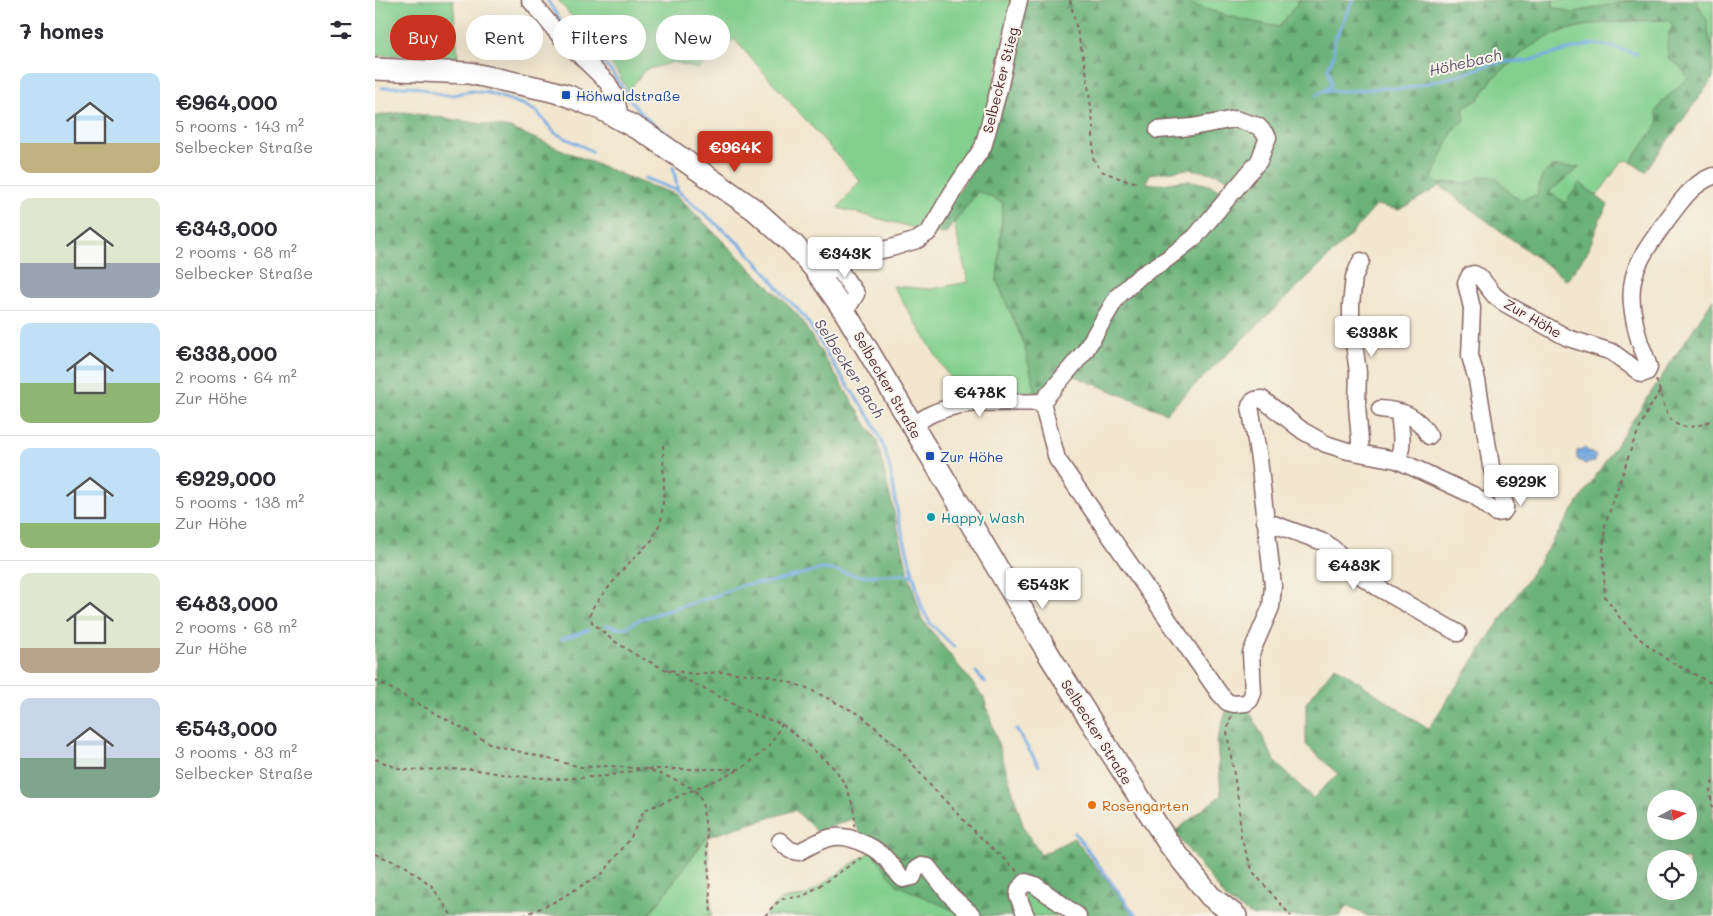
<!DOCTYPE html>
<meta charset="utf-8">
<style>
body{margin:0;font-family:Mali,sans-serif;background:#f7f7f7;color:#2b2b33;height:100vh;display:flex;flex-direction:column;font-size:19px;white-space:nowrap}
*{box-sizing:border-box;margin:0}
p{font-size:16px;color:#7c7c81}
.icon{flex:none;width:28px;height:28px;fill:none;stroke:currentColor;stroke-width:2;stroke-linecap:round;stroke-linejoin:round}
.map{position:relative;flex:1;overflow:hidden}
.sheet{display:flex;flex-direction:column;background:#fff;width:375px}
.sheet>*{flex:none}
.guide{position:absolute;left:15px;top:15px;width:475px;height:45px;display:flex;gap:10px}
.needle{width:32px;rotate:83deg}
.fabs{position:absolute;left:1272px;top:790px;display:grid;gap:10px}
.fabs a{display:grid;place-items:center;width:50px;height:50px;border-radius:50%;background:#fff;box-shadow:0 5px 20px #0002;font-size:25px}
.price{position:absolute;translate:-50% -42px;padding:0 11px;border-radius:5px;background:#fff;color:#222;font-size:16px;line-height:32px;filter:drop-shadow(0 1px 2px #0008)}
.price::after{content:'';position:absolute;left:50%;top:30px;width:15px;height:11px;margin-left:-8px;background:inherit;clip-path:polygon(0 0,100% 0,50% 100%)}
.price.on{background:#c8321e;color:#fff}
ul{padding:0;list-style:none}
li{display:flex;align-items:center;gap:15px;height:125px;padding:0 20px}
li+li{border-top:1px solid #e1e1e2}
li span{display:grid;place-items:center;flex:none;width:140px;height:100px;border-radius:10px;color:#555}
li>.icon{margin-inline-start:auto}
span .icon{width:60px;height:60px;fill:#fffc;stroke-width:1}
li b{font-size:21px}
h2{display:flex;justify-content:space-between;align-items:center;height:60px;padding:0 20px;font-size:21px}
.tag{padding:0 18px;border-radius:22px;background:#fff;box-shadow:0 5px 20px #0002;font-size:18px;line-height:45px}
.tag.on{background:#c8321e;color:#fff}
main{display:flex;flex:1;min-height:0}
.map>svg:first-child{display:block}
.green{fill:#83d08e;stroke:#66785c}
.forest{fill:url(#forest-firs);stroke:#5a6852;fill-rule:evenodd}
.water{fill:url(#water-rules);stroke:#5f6687}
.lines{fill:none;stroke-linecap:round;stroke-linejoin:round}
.stream{stroke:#74ace3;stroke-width:3}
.minor-casing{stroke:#856564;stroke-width:19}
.major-casing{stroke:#856564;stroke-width:24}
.path{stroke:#856564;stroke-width:2;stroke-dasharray:4 4;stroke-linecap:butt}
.minor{stroke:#fff;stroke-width:16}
.major{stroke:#fff;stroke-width:21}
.transit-dot{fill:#1a4fb4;stroke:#f7f3e8;stroke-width:2}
.culture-dot{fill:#0f9aa8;stroke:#f7f3e8;stroke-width:2}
.food-dot{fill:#e8710a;stroke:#f7f3e8;stroke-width:2}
.labels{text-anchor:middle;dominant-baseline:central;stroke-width:4;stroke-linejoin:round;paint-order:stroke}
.street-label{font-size:14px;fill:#4a1f2b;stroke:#f7f3e8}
.transit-label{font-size:14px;fill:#164399;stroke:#f7f3e8;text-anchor:start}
.culture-label{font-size:14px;fill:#0d838f;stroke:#f7f3e8;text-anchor:start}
.food-label{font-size:14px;fill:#c56008;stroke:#f7f3e8;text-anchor:start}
.water-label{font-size:15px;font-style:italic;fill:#59506b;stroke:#f7f3e8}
</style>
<main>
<section class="sheet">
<h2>7 homes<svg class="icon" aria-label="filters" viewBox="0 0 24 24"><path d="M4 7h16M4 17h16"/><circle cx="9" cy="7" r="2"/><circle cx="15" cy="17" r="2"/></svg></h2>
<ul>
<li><span style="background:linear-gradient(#bfe0f5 70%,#c2b280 0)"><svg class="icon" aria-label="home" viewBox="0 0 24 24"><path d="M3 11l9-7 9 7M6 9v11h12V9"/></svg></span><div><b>€964,000</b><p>5 rooms · 143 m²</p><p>Selbecker Straße</p></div></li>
<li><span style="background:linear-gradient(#dfe7d0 65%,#9aa5b1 0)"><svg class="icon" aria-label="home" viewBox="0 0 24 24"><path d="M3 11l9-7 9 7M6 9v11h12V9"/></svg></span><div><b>€343,000</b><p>2 rooms · 68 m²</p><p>Selbecker Straße</p></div></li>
<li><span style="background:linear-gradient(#bfe0f5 60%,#8fb573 0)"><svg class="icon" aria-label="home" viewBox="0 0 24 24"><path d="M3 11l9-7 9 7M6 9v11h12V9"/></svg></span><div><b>€338,000</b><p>2 rooms · 64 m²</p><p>Zur Höhe</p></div></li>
<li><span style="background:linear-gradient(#bfe0f5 75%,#8fb573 0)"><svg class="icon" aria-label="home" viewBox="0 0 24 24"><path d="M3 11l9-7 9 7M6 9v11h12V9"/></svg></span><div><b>€929,000</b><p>5 rooms · 138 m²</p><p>Zur Höhe</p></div></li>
<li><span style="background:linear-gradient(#dfe7d0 75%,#b9a48a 0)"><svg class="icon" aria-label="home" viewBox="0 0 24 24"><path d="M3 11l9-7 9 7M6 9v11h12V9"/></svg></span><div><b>€483,000</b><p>2 rooms · 68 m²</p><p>Zur Höhe</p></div></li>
<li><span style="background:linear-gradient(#c9d6e8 60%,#7fa58c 0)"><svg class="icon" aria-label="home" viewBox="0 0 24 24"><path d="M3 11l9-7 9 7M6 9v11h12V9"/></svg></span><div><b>€543,000</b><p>3 rooms · 83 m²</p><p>Selbecker Straße</p></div></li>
</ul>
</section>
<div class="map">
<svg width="1338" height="916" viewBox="0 0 1338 916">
<defs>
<pattern id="forest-firs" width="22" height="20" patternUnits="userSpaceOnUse" patternTransform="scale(1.25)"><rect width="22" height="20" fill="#6ab279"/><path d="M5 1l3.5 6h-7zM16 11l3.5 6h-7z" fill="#599063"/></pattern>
<pattern id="water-rules" width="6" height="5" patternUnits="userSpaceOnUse" patternTransform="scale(1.25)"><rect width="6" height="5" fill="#74ace3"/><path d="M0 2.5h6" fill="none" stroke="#618bb8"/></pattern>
</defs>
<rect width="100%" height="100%" fill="#f7f3e8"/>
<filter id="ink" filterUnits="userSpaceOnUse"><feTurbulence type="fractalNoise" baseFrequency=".02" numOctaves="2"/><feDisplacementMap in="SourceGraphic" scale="10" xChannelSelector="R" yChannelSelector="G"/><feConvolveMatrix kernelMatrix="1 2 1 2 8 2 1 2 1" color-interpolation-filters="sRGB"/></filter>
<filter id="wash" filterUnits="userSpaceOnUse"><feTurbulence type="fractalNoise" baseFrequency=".0096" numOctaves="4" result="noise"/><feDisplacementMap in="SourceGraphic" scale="20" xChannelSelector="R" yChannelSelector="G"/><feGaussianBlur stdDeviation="1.12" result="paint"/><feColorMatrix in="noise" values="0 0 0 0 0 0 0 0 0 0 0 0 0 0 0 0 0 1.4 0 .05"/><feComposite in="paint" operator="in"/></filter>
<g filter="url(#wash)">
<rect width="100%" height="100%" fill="#f2e6ce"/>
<path class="green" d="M 0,0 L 78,0 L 83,57 L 46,54 L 0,56 Z
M 183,0 L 637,0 L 605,144 L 551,231 L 463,208 L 485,181 L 359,39 L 323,69 L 299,62 L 270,70 L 253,91 L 242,72 L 221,45 Z
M 807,0 L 925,0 L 904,27 C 871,21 839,14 807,0 Z
M 1178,0 L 1258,0 L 1196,13 L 1178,7 Z
M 1321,0 L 1338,0 L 1338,51 C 1332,32 1332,17 1321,0 Z
M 1294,20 L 1298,26 L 1293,34 L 1294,59 L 1305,66 L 1313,78 L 1288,101 L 1284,122 L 1256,162 L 1253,160 L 1246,162 L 1222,196 L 1205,183 L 1190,203 L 1173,192 L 1187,182 L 1204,167 L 1176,167 L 1167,176 L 1162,195 L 1148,200 L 1138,196 L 1121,178 L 1106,176 L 1094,183 L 1078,182 L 1063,184 L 1057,178 L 1078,130 L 1090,120 L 1088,107 L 1103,100 L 1118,78 L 1133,66 L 1150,50 L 1166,40 L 1190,30 L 1217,24 L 1252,21 Z
M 603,191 L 628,203 L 622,282 L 648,341 L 661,393 L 648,391 L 589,401 L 518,286 L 556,289 L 593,282 L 579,223 Z
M 332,837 L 337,916 L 273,916 Z
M 496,851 L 591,916 L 390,916 L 399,905 L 408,899 L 430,896 Z
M 654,889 L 698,916 L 654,916 L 648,893 Z"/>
<path class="forest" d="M 647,0 L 807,0 C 839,14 871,21 904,27 L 925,0 L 1178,0 L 1178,7 L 1196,13 L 1258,0 L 1321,0 L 1332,21 L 1333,34 L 1338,51 L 1338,78 L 1270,172 L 1256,162 L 1284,122 L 1281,112 L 1288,101 L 1313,78 L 1305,66 L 1294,59 C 1291,46 1291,38 1298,26 L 1293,20 L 1252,21 L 1217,24 L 1190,30 L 1166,40 L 1150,50 L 1133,66 L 1118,78 L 1103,100 L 1088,107 L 1090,120 L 1078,130 L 1057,178 L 1063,184 L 1078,182 L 1094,183 L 1106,176 L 1121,178 L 1138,196 L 1148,200 L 1162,195 L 1167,176 L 1176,167 L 1205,167 L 1174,192 L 1190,203 L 1205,183 L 1233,205 L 1225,219 L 1213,251 L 1192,280 L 1065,186 L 1024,210 L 1002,205 L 971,240 L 791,413 L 697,375 L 661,393 L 648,341 L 622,282 L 628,203 L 603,191 L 570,234 L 557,232 L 610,151 ZM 813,169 L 843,174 L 858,182 L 848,191 C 836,185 820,180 806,181 C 794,182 783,187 771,182 L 775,174 Z
M 29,112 L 135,128 L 262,181 L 300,194 L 423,315 L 502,441 L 533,571 L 547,619 L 609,698 L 649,828 L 666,855 L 699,838 L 760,916 L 711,916 L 645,881 L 645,916 L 591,916 L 522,885 L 496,851 L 477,819 L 442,832 L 420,810 L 332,837 L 273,916 L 0,916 L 0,116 Z
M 1338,299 L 1338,916 L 993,916 L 971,906 L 965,916 L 879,916 L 854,902 L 799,832 L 846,795 L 842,741 L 852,709 L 873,708 L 901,763 L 938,798 L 963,774 L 931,745 L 931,703 L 960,666 L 1053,729 ZM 1281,799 L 1314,799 L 1314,831 L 1281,831 ZM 1281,859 L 1314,859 L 1314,891 L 1281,891 Z"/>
<path class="water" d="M 1209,448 L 1221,456 L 1220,462 L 1210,464 L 1202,459 L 1202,451 Z"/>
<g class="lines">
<path class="stream" d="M 172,0 L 187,22 L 236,71 L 259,105 L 271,118 L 296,137
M 7,88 L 35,86 L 45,88 L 66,95 L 78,95 L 96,91 L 114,93 L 149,105 L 162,112 L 180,133 L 217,151
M 950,91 L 977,91 L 1008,88 L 1028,89 L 1077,77 L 1114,65 L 1128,62 L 1152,61 L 1216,44 L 1238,47 L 1262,54
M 942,95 L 955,87 L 956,82 L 953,68 L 959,55 L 959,41 L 978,0
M 298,167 L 303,191 L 368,247 L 390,271 L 410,297 L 422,308 L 433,322 L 462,370 L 496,419 L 507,442 L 514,465 L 524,520 L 547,608 L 555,623 L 579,647
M 270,178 L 303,191
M 231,625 L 243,628 L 252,627 L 265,619 L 337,597 L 368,585 L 401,581 L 446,569 L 457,570 L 485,576 L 532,574 L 539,576
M 187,639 L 213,630
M 601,672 L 610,682
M 641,729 L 664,766
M 700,833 L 761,916"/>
</g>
</g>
<g filter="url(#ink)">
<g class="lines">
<g class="minor-casing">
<path id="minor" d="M 155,0 L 184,35 L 233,83 L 241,99 L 246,120
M 439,268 L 460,256 L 498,252 L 516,248 L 542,240 L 554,232 L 578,191 L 608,147 L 624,89 L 644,0
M 445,275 L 463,268 L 481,294 L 470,312
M 667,402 L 682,459 L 844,693 L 852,702 L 859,704 L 871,703 L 875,700 L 878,693 L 876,653 L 896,607 L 898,586 L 884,459 L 875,406 C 877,400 881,399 887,399 L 928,431 L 951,444 L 973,451 L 1022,460 L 1100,496 L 1121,513 L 1128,512 L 1130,509 L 1130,504 L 1116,466 L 1102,380 L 1095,356 L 1097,308 L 1091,283 L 1095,275 L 1099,274 L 1105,277 L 1119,295 L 1129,303 L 1193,338 L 1237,352 L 1267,374 L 1272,372 L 1274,368 C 1272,359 1268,351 1265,343 C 1247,280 1258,267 1294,217 C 1307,200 1317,184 1338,176
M 1005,409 C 1029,411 1042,415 1054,436
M 537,426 C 545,421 552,415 561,412 C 595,398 632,404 667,402 L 710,351 L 742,297 L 765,276 L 792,259 L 820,237 L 884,161 L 893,137 L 883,126 L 860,119 L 817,127 L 783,130
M 986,453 L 982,405 L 983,372 L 976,323 L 976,305 L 979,277 L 986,261
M 1022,460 C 1030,445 1025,428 1024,412
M 890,521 L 951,543 L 962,552 L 983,574 L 1002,587 L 1083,633
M 405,841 L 415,850 L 424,852 C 446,840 460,830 485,842 C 493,845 502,850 508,856 C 516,863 520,872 528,879 L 538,877 L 541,869 L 546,866 L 553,867 L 575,895 L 598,916
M 651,916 L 643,896 L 644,889 L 651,882 L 660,885 L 703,916"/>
</g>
<g class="major-casing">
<path id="major" d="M 0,69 L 94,73 L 173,90 L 191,95 L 228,110 L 272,134 L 380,210 L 418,244 L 439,268 L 470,312 L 676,658 L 794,844 L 835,896 L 861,916"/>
</g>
<path class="path" d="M 695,0 L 711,69 L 718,124 L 718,158 L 726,171 L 752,181 L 761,182
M 1281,380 C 1286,392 1288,407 1295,418 C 1305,433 1326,426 1338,419
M 1285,391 L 1273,410 L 1258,443 L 1230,525 L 1228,552 L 1230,597 L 1245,618 L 1265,639 L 1294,661 L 1338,684
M 288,445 L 289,493 L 286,521 L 277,540 L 250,567 L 218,607 L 215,615 L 217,622 L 236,639 L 261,655 L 289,669 L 318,674 L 349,672 L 394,676 L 432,688 L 486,715 L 526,750 L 554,784 L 603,835 L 643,872
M 292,670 L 382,716 L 407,724 L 427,740 L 461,770 L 472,788 L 477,803 L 480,817 L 479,826
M 0,680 L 118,745 L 206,767 L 236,766 L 271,769 L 299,779 L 319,789 L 327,801 L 332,837 L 336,916
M 856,716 L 852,732 L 864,805 L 866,838 L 878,872 L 916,916
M 0,759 L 27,770 L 97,769 L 138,776 L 185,779 L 231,776 L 268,769
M 273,769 L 366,769 L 393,748 L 407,724
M 1338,781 L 1335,790 L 1338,814
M 0,854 L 30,866 L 56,885 L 77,916
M 148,916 L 181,901 L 228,873 L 255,839 L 269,810 L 293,801 L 364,770
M 390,916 L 399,905 L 408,899 L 429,896 L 486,858"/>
<use href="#minor" class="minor"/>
<use href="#major" class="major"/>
</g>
</g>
<g class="transit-dot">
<rect x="186" y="90" width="10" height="10" rx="2.5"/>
<rect x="550" y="451" width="10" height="10" rx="2.5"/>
</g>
<circle class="culture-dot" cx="556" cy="517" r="5"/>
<circle class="food-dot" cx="717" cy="805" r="5"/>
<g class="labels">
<g class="street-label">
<text transform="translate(625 80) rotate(-76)">Selbecker Stieg</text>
<text transform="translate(1158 318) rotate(30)">Zur Höhe</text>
<text transform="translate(513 385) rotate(60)">Selbecker Straße</text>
<text transform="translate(722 732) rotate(58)">Selbecker Straße</text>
</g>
<g class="transit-label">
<text x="201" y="95">Höhwaldstraße</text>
<text x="565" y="456">Zur Höhe</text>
</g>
<g class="culture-label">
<text x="566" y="517">Happy Wash</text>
</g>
<g class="food-label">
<text x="727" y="805">Rosengarten</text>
</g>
<g class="water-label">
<text transform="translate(1090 62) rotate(-13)">Höhebach</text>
<text transform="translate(475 368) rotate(57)">Selbecker Bach</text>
</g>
</g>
</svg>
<div class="fabs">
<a><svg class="needle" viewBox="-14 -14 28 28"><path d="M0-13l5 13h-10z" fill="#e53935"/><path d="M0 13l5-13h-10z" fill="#7c7c81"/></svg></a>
<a><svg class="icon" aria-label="locate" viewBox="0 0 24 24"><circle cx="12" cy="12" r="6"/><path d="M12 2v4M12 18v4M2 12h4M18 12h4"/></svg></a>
</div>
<b class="price on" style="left:360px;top:173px">€964K</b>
<b class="price" style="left:470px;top:279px">€343K</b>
<b class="price" style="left:997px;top:358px">€338K</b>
<b class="price" style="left:605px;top:418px">€478K</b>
<b class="price" style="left:1146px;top:507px">€929K</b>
<b class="price" style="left:979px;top:591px">€483K</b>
<b class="price" style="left:668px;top:610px">€543K</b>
<div class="guide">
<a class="tag on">Buy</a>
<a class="tag">Rent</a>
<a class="tag">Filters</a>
<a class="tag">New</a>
</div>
</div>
</main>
